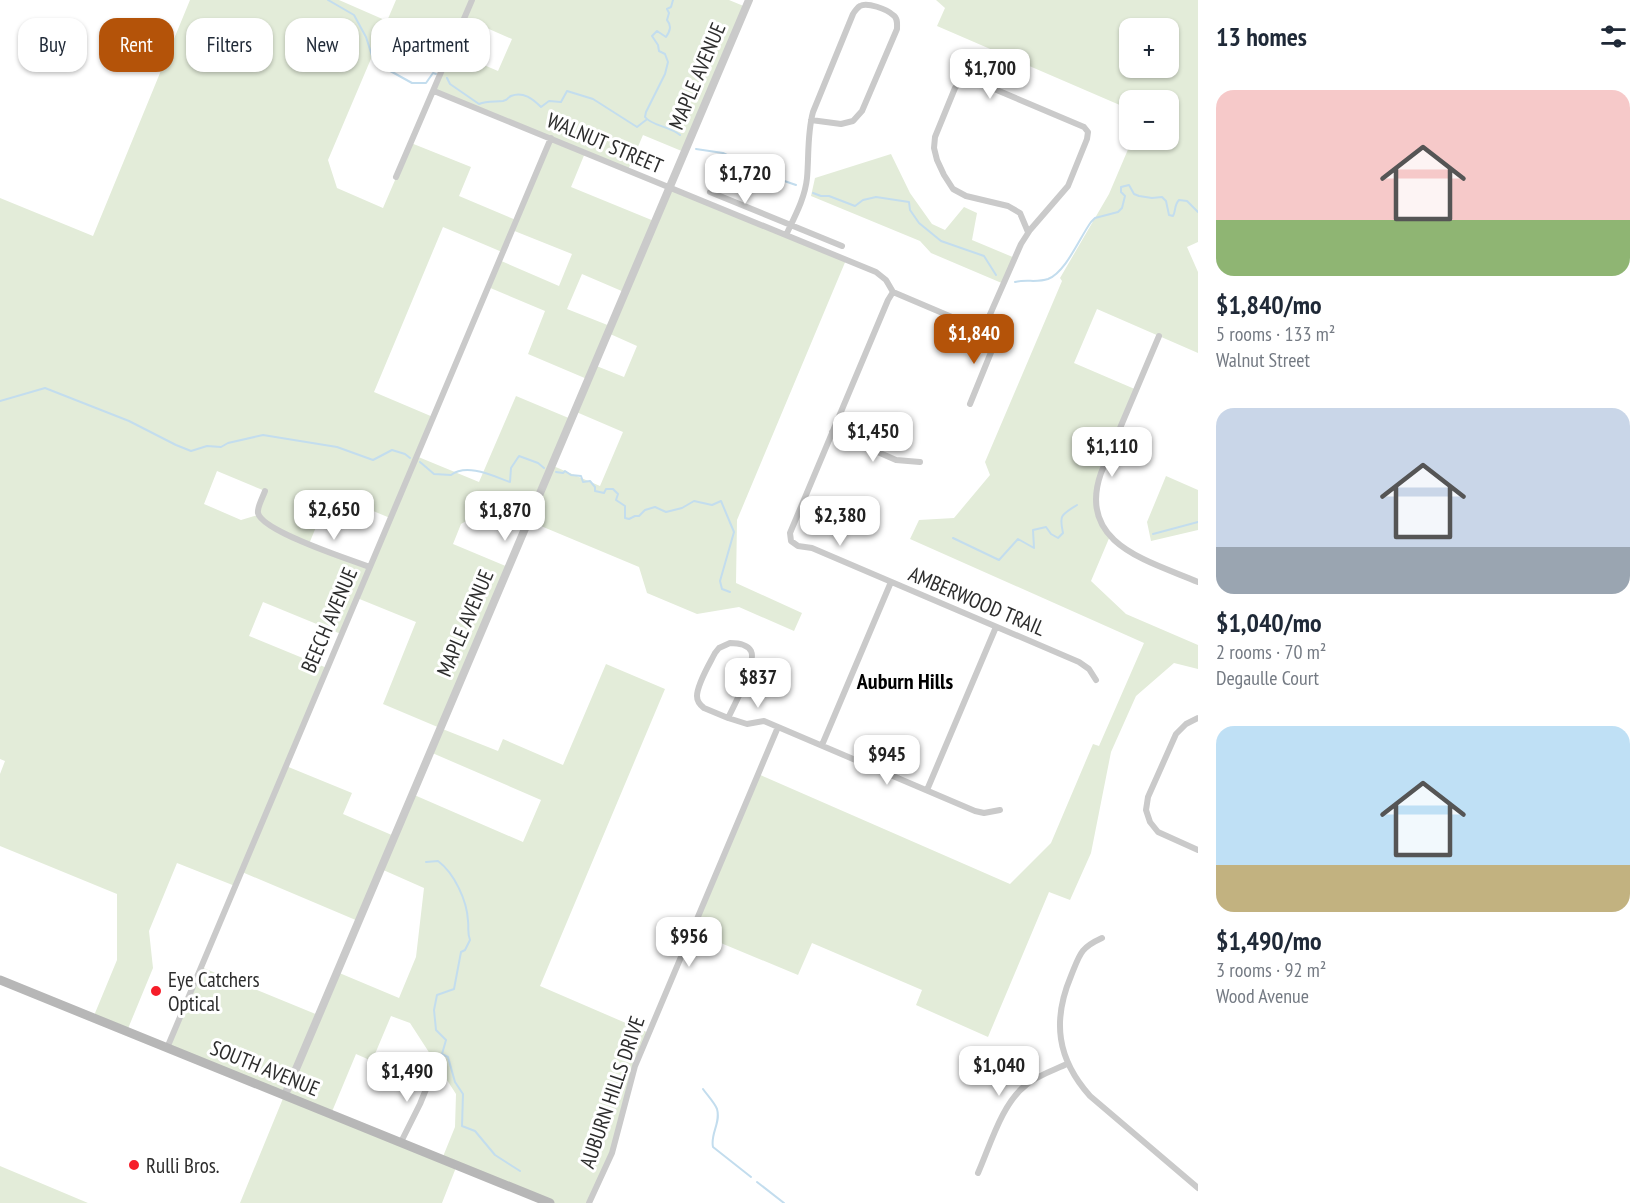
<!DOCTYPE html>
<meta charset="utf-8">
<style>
body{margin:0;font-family:"PT Sans Narrow",sans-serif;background:#f6f6f7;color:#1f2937;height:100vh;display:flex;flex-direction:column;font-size:22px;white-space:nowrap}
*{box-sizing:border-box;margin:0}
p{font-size:20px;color:#747a83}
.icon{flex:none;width:33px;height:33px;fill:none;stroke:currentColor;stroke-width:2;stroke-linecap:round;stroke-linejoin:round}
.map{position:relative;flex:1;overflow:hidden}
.drawer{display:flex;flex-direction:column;background:#fff;width:450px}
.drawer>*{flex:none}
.hud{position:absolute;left:18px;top:18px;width:570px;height:54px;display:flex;gap:12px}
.controls{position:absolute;left:1119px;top:18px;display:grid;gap:12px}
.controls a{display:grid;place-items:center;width:60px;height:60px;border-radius:12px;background:#fff;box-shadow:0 2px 4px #0004;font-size:30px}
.price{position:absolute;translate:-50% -51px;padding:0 14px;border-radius:12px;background:#fff;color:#222;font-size:20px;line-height:39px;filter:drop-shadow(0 2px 3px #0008)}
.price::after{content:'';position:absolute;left:50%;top:36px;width:18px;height:14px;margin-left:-9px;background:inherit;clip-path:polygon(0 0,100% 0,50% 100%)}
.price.current{background:#b45309;color:#fff}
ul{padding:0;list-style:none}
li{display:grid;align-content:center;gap:12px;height:318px;padding:0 18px}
li span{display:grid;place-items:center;height:186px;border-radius:18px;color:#555}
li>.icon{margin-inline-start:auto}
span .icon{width:108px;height:108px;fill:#fffc;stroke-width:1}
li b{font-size:26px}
h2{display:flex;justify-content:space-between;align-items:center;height:72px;padding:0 18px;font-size:26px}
.pill{padding:0 21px;border-radius:18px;background:#fff;box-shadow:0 2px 4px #0004;font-size:21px;line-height:54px}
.pill.current{background:#b45309;color:#fff}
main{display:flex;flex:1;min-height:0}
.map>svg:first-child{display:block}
.green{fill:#e3ecd9;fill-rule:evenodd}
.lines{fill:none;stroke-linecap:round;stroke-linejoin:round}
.stream{stroke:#c3ddee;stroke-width:2}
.minor{stroke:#cacaca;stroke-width:6}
.tertiary{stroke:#cacaca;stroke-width:8}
.secondary{stroke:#b7b7b7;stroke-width:9}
.poi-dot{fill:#f61d29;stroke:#fff;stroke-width:2}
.labels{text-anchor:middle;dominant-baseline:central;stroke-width:6;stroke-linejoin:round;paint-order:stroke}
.street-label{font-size:21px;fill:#2d2d2d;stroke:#fff}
.poi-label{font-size:21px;fill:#2d2d2d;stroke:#fff;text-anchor:start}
.neighbourhood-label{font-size:22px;font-weight:bold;fill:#000;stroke:#fff}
</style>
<main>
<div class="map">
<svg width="1198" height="1203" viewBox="0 0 1198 1203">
<rect width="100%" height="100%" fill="#fff"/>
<path class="green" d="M 190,0 L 339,0 L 387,21 L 396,0 L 729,0 L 746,7 L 684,152 L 643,135 L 628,170 L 585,153 L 571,187 L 654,221 L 669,187 L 846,260 L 737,520 L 736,583 L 802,613 L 794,631 L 739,607 L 697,614 L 647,593 L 639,567 L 493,506 L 461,524 L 453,544 L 508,567 L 440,728 L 498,751 L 503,739 L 563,765 L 606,664 L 665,689 L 540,986 L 649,1033 L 635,1066 L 612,1153 L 589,1203 L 550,1203 L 457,1165 L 442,1203 L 240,1203 L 284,1096 L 167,1048 L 201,967 L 318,1015 L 337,972 L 399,998 L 416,957 L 424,888 L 381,869 L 358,921 L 242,872 L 235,886 L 177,863 L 149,931 L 153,968 L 127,1031 L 93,1018 L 117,960 L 117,894 L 0,846 L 0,774 L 5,761 L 0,759 L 0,198 L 93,236 ZM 464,18 L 512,39 L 498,71 L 451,51 L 434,91 L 551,138 L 516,220 L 459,196 L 471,167 L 411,143 L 383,208 L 337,188 L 328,160 L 387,21 L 451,49 ZM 443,227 L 502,252 L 512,230 L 572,254 L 559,286 L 499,260 L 488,287 L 545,311 L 528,354 L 587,379 L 574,411 L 623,432 L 600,486 L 551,465 L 571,419 L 516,396 L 479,482 L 416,456 L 433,417 L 374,392 ZM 582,274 L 624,292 L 610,326 L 567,309 ZM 608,333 L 637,346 L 624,377 L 594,365 ZM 217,471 L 265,491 L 258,515 L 241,520 L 204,504 ZM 330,493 L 390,518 L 369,567 L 309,544 ZM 357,598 L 416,622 L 383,704 L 440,728 L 430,752 L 541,800 L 523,842 L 412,794 L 394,836 L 343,814 L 352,793 L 286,766 L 327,668 L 249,636 L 263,602 L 341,634 ZM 391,1016 L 410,1023 L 456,1094 L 455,1127 L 442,1159 L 331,1114 L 356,1054 L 372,1061 Z
M 936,0 L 1198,0 L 1198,242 L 1187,247 L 1198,272 L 1198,353 L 1097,309 L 1074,363 L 1137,390 L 1099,480 L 1098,513 L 1110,536 L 1091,581 L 1126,614 L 1198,645 L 1198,669 L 1174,663 L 1136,696 L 1111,752 L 1091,853 L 1070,900 L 1049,892 L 988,1037 L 916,1005 L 922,990 L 812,943 L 798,975 L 692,931 L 758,774 L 1010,884 L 1051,843 L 1093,744 L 1099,746 L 1144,643 L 910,539 L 919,520 L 954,518 L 990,475 L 985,462 L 1062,281 L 1060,278 L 1109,194 L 1132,140 L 1168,140 L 1168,100 L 1130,100 L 1129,109 L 937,26 L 945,8 ZM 1130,28 L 1168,28 L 1168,68 L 1130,68 Z
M 891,154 L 910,193 L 932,224 L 945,230 L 964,207 L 977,213 L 972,240 L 1015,258 L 1004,284 L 931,253 L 920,241 L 811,196 L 815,178 Z
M 1166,476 L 1198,490 L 1198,530 L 1151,541 L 1147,522 Z
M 0,1166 L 88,1203 L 0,1203 Z"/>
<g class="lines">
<path class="stream" d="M 328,0 L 354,15 L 366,37 L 374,62 L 412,83 L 426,83 L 433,73 L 436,74
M 673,0 L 671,7 L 667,9 L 669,13 L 667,20 C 672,26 670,31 666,37 L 657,31 L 652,36 L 658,45 L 659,51 L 665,54 L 668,62 L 665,74 L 646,112 L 645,117 C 652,126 669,126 680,135
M 447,78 L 450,84 L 479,104 C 487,101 495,102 503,101 C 510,99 505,99 511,96 C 523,91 533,99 541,107 L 549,101 L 561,102 L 567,91 L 593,99 L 637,127 L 646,120
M 696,149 L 723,153 L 767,175 L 796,185
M 813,193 L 821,196 L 829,196 L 855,206 L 863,200 L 876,197 L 909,202 L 910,210 L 919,223 L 941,241 L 984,256 L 996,275
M 1015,282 C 1026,279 1037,283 1048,279 C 1066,272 1080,237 1091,222 L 1095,218 L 1118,212 L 1122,208 L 1125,196 L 1121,192 L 1121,187 L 1129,185 L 1134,194 L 1139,196 L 1152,198 L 1162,197 L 1166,201 L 1169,215 L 1173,216 C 1176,211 1174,205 1179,200 L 1187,201 L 1198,212
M 0,401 L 45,388 L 129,421 L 176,445 L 191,451 L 207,446 L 221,447 L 228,443 L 263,435 L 337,447 L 373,460 L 392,450 L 405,454 L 410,458
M 420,462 L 434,474 L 451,475 C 467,463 493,476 510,482 L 511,468 L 519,456 L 538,463 L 544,468
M 556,472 L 563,473 L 565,471 L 571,475 L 581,476 L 583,482 L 590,481 L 595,487 L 595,491 L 604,493 L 606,489 L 613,489 L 618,494 L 616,500 L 625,506 L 625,518 L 629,519 L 635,516 L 639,516 L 645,510 L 655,507 L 666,512 L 682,508 L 694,501 L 712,505 L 721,501 L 734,532 L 720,581 L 722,589 L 730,592
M 1153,534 L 1198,522
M 953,538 L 999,560 L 1018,539 L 1034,548 L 1033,530 L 1046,527 L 1051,534 L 1058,538 L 1063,533 C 1059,515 1061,515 1077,505
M 426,862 L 438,861 C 454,873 467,900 468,921 C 469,928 467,932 470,940 L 465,950 L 461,952 L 454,989 L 437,995 L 434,1010 L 436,1030 L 446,1040 L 442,1054 L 448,1057 L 455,1082 L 463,1094 L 462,1126 L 475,1131 L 495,1155 L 520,1171
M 703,1089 C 707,1095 714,1102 717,1109 C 721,1123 710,1134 713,1147 L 751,1177
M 757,1182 L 784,1203"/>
<path class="minor" d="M 434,91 L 876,272 L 886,280 L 893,292 L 973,326 L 980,327 L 988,319 L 1021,244 L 1030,230 L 1068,186 L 1087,139 L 1088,132 L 1084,127 L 973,80 C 964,78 961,80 955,88 L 935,137 L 934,148 L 937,160 L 944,175 L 953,189 L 966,196 L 1008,206 L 1020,213 L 1028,232
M 396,177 L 472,0
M 710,192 L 842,246
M 786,235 C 795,216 805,198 807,178 C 809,156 807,134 813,112 L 853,14 C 854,12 858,7 860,6 C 867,2 887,9 893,15 C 898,18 897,24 897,29 L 862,111 L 853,121 L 841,124 L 811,120
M 893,292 L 888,300 L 790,533 L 791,541 L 798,546 L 812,548 L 1079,662 L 1089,669 L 1096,680
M 1159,336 L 1101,473 C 1076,544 1149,561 1198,582
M 970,404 L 994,345 L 992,333 L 985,324
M 832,432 L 896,460 L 920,462
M 265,491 C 263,497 257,507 258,513 C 262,531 350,560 370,567
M 730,643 C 737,643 747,644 751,651 C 757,663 734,706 728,718 L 704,708 C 700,705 697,702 697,696 C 697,684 710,663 715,653 L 719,648 Z
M 728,718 L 747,724 L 764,721 L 975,811 L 984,813 L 1000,810
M 1198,718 L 1186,724 L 1176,734 L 1148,797 L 1146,810 L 1150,822 L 1158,832 L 1198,850
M 822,745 L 891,582
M 927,790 L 996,627
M 1102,938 C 1080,948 1080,954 1071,976 C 1052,1021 1057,1059 1090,1096 L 1198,1188
M 167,1048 L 551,138
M 401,1142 L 420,1104 L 433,1072
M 978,1173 C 990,1146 1002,1103 1026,1085 C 1038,1075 1054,1070 1067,1064
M 589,1203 L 612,1153 L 635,1066 L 778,727"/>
<path class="tertiary" d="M 285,1095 L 749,0"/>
<path class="secondary" d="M 0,980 L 550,1203"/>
</g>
<g class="poi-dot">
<circle cx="156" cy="991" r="6"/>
<circle cx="134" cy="1165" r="6"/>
</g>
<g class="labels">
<g class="street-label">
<text transform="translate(697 76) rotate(-67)">MAPLE AVENUE</text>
<text transform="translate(605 143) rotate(23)">WALNUT STREET</text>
<text transform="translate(977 601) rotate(23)">AMBERWOOD TRAIL</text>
<text transform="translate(329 620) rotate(-67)">BEECH AVENUE</text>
<text transform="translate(465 623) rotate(-67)">MAPLE AVENUE</text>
<text transform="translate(265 1068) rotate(22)">SOUTH AVENUE</text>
<text transform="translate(612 1092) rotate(-71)">AUBURN HILLS DRIVE</text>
</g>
<g class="poi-label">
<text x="168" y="979">Eye Catchers<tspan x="168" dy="24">Optical</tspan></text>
<text x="146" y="1165">Rulli Bros.</text>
</g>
<g class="neighbourhood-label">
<text x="905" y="681">Auburn Hills</text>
</g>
</g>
</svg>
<div class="controls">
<a>+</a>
<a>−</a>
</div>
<b class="price" style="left:990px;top:100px">$1,700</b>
<b class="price" style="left:745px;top:205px">$1,720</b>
<b class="price current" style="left:974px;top:365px">$1,840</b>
<b class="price" style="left:873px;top:463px">$1,450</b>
<b class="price" style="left:1112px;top:478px">$1,110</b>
<b class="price" style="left:334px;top:541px">$2,650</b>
<b class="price" style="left:505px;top:542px">$1,870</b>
<b class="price" style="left:840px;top:547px">$2,380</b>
<b class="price" style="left:758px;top:709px">$837</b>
<b class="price" style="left:887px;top:786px">$945</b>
<b class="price" style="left:689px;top:968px">$956</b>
<b class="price" style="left:999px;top:1097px">$1,040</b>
<b class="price" style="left:407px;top:1103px">$1,490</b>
<div class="hud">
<a class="pill">Buy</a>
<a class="pill current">Rent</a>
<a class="pill">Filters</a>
<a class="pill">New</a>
<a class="pill">Apartment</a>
</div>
</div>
<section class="drawer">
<h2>13 homes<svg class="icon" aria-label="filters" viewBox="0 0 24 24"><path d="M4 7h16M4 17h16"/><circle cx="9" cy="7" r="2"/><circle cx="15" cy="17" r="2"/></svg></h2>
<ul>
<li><span style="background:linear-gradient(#f6c9c9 70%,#8fb573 0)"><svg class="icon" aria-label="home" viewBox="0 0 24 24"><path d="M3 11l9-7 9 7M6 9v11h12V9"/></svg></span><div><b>$1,840/mo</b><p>5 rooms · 133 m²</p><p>Walnut Street</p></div></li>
<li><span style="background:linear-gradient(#c9d6e8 75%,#9aa5b1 0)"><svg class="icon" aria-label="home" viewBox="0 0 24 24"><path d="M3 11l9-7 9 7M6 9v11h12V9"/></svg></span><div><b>$1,040/mo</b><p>2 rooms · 70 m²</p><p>Degaulle Court</p></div></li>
<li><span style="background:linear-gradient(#bfe0f5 75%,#c2b280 0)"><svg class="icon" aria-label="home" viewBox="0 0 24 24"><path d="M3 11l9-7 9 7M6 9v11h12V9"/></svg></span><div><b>$1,490/mo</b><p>3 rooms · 92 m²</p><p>Wood Avenue</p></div></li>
</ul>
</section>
</main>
